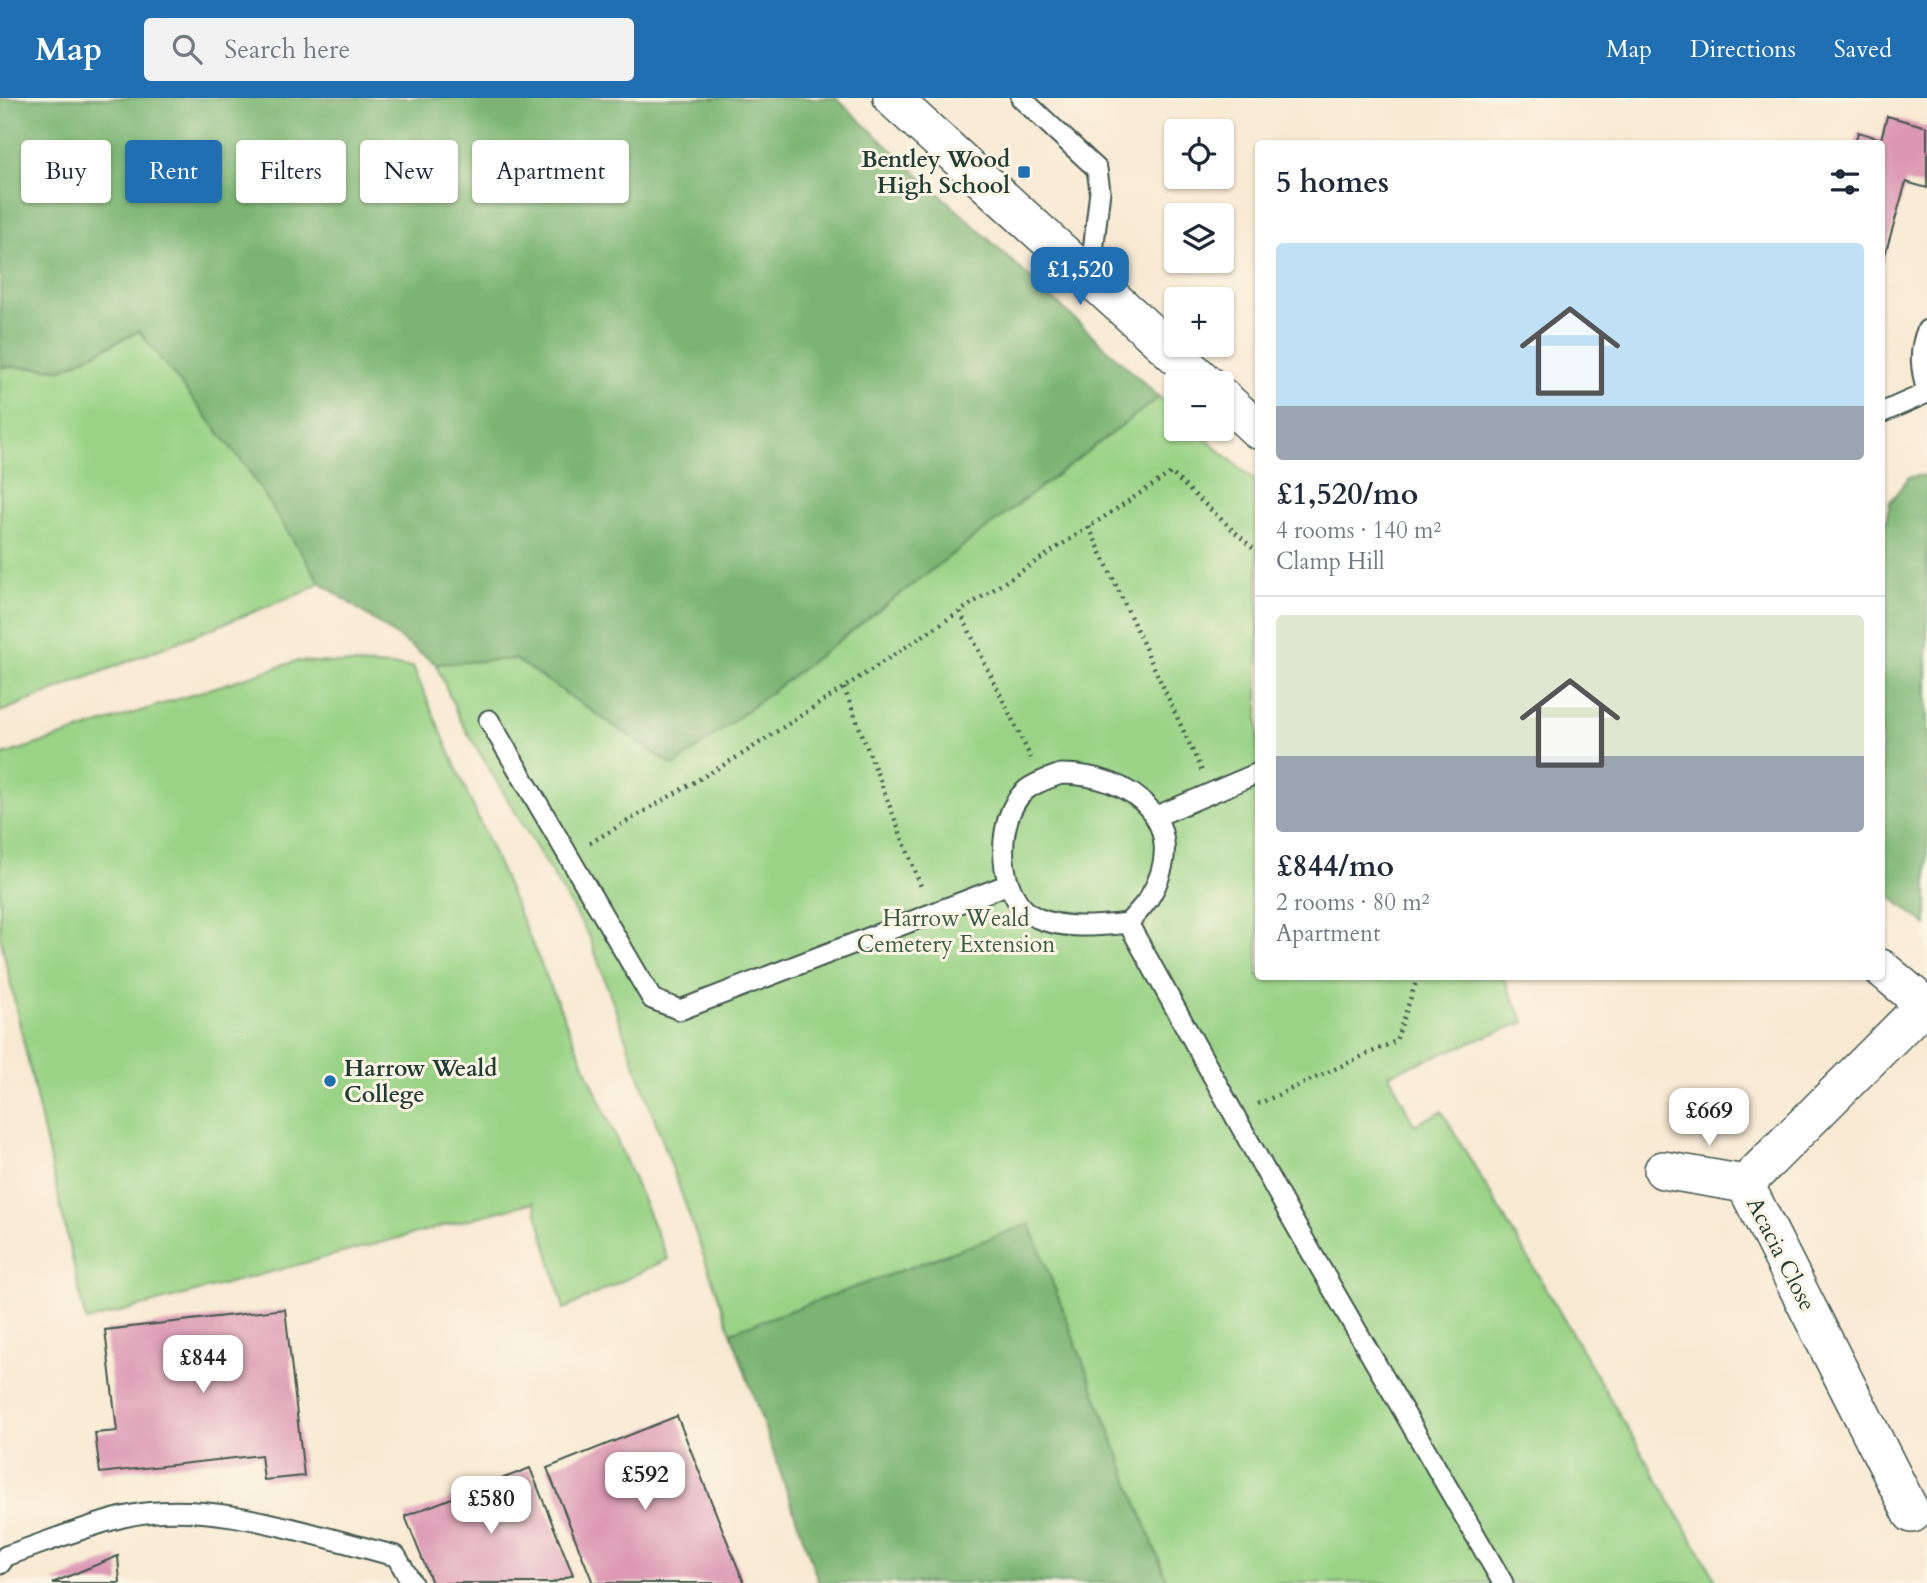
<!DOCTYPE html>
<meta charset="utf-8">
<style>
body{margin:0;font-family:Cardo,serif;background:#f2f2f3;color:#1f2937;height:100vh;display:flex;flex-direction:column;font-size:26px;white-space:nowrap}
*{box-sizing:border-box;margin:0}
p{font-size:23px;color:#747a83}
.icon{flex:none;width:38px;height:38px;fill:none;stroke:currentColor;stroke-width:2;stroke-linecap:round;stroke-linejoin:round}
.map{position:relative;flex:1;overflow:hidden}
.sheet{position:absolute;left:1255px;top:42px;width:630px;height:840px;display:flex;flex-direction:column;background:#fff;border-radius:7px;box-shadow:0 2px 5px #0004}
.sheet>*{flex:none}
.banner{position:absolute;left:21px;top:42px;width:665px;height:63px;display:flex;gap:14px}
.buttons{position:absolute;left:1164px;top:21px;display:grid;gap:14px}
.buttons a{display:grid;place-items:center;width:70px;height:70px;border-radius:7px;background:#fff;box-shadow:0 2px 5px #0004;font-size:35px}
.price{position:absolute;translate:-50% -60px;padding:0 16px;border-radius:14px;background:#fff;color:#222;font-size:23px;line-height:46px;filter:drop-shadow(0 2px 4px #0008)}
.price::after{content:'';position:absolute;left:50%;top:42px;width:21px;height:16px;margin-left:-10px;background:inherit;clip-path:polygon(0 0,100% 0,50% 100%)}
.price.on{background:#1f6fb2;color:#fff}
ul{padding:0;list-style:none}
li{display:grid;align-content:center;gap:14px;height:371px;padding:0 21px}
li+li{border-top:2px solid #e0e1e3}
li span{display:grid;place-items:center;height:217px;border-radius:7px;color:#555}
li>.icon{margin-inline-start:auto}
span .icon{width:126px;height:126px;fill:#fffc;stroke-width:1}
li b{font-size:30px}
h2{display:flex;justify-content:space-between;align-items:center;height:84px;padding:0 21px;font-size:30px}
.pill{padding:0 24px;border-radius:7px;background:#fff;box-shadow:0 2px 5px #0004;font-size:24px;line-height:63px}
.pill.on{background:#1f6fb2;color:#fff}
header{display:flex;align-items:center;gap:42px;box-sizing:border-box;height:98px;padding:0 35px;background:#1f6fb2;color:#fff}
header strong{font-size:33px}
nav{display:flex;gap:38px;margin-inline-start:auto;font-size:24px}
.search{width:490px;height:63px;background:#f2f2f3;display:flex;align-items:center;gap:18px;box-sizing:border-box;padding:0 24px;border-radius:7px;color:#747a83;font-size:26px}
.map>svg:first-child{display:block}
.green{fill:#9ad386;stroke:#5c885d;stroke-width:2}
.forest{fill:#7bb573;stroke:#4d7954;stroke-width:2}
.building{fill:#db97b2}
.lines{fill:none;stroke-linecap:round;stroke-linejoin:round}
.service-casing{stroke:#40574c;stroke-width:23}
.minor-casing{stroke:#40574c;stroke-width:40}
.path{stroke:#40574c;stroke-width:4.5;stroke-dasharray:2 5;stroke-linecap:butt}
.service{stroke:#fff;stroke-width:19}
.minor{stroke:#fff;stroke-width:37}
.poi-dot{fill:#1f6fb2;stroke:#fcf5e5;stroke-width:2.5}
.labels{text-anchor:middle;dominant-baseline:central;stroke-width:6;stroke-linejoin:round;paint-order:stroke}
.poi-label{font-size:23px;font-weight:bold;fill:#1f3d34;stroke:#fcf5e5;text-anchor:end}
.park-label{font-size:23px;fill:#385b44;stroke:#fcf5e5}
.street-label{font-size:23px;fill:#1f3d34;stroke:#fcf5e5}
</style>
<header>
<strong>Map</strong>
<div class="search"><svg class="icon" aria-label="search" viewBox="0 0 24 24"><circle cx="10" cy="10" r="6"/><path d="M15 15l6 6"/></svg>Search here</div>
<nav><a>Map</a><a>Directions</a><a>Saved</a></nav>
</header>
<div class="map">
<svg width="1927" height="1485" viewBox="0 0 1927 1485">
<rect width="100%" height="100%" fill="#fcf5e5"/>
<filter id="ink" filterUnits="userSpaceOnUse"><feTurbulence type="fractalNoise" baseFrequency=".0143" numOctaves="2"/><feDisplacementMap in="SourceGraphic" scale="14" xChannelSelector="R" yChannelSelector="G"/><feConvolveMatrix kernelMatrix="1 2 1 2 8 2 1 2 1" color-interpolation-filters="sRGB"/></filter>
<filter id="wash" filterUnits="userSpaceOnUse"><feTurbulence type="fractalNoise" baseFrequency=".00686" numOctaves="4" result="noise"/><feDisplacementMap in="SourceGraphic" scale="28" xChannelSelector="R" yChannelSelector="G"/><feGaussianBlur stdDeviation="1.57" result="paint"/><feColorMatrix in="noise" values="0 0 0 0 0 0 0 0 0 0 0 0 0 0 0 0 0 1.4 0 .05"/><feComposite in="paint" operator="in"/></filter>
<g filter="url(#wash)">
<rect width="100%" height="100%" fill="#f8e9d2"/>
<path class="green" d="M 139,233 L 247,370 L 320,484 L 304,494 L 0,614 L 0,269 L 63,271 Z
M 1159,299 L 1176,314 L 1176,331 L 1195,331 L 1258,386 L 1258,878 L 1503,879 L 1524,924 L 1389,976 L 1414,1027 L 1442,1013 L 1718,1485 L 1168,1485 L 1030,1126 L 731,1234 L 589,838 L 459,620 L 436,566 L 515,561 L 674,668 Z
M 297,563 L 413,569 L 668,1161 L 564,1211 L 534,1104 L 86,1223 L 0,838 L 0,658 Z"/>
<path class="forest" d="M 0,0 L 836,0 L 1159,299 L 674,668 L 515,561 L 436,566 L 320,484 L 247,370 L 139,233 L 63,271 L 0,268 Z
M 1927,377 L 1927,828 L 1881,791 L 1881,467 L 1882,440 L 1890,404 L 1909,379 Z
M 1030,1126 L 1168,1485 L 819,1485 L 731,1234 Z"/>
<g id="blocks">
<path class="building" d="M 1887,18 L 1927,29 L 1927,90 L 1906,84 L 1882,167 L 1881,46 L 1855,46 L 1858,34 L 1881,41 Z
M 285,1211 L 304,1378 L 264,1382 L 261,1357 L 100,1375 L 95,1335 L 117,1333 L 105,1232 Z
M 677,1318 L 744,1485 L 593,1485 L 547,1370 Z
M 530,1370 L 573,1477 L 552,1485 L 432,1485 L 405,1418 Z
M 118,1458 L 120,1485 L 52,1485 Z"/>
</g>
</g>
<g filter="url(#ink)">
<use href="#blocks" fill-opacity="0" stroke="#40574c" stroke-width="2"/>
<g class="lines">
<g class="service-casing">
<path id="service" d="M 1021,0 L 1097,71 L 1100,93 L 1090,180
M 1927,232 C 1918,254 1921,272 1927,294
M 1881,315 L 1927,295
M 489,622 L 652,901 L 680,912 L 1009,786
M 1061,676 C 1133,676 1194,726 1149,800 C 1143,809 1135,817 1128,825 C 1098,828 1066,832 1037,820 C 995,801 994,718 1026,692 C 1036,684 1050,680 1061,676 Z
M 1157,718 L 1258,675
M 1128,825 L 1292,1121 L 1503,1485
M 0,1466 L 6,1458 C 44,1445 83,1429 123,1419 C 205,1398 315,1438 396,1458 L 412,1485"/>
</g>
<g class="minor-casing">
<path id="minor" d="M 892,0 L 1206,285
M 1222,299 L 1258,332
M 1881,870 L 1927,909
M 1663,1072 L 1745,1086
M 1912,1416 L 1745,1086 L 1924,907"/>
</g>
<path class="path" d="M 1089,429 L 1202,673
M 960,514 L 1031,660
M 844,590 L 922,791
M 590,745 L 744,655 L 1171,375 L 1258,455
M 1258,1006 L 1396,943 L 1418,878"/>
<use href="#service" class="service"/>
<use href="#minor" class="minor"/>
</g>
</g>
<g class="poi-dot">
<rect x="1017" y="67" width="14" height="14" rx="3.5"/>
<circle cx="330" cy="983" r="7"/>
</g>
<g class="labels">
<g class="poi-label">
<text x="1010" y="61">Bentley Wood<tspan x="1010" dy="26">High School</tspan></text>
<text x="344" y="970" text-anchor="start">Harrow Weald<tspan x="344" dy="26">College</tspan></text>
</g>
<g class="park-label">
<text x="956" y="820">Harrow Weald<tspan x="956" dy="26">Cemetery Extension</tspan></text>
</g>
<g class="street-label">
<text transform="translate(1781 1156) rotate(63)">Acacia Close</text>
</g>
</g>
</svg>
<div class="buttons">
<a><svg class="icon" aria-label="locate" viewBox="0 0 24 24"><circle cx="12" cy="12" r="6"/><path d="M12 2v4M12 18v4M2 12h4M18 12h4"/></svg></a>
<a><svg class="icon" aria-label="layers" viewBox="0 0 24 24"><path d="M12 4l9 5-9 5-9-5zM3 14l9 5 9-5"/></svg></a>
<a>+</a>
<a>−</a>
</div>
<b class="price on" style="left:1080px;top:209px">£1,520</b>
<b class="price" style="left:1709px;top:1050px">£669</b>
<b class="price" style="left:203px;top:1297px">£844</b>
<b class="price" style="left:645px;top:1414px">£592</b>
<b class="price" style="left:491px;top:1438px">£580</b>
<div class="banner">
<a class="pill">Buy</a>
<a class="pill on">Rent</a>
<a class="pill">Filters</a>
<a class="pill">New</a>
<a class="pill">Apartment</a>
</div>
<section class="sheet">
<h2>5 homes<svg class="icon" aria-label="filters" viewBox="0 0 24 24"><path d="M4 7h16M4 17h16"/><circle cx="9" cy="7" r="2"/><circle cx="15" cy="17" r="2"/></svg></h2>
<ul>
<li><span style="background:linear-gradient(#bfe0f5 75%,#9aa5b1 0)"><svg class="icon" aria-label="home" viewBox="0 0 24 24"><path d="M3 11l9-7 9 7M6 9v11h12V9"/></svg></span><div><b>£1,520/mo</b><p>4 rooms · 140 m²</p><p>Clamp Hill</p></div></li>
<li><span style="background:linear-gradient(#dfe7d0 65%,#9aa5b1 0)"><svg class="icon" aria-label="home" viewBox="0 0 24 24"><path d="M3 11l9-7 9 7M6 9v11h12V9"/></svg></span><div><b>£844/mo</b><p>2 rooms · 80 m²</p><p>Apartment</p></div></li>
</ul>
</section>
</div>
